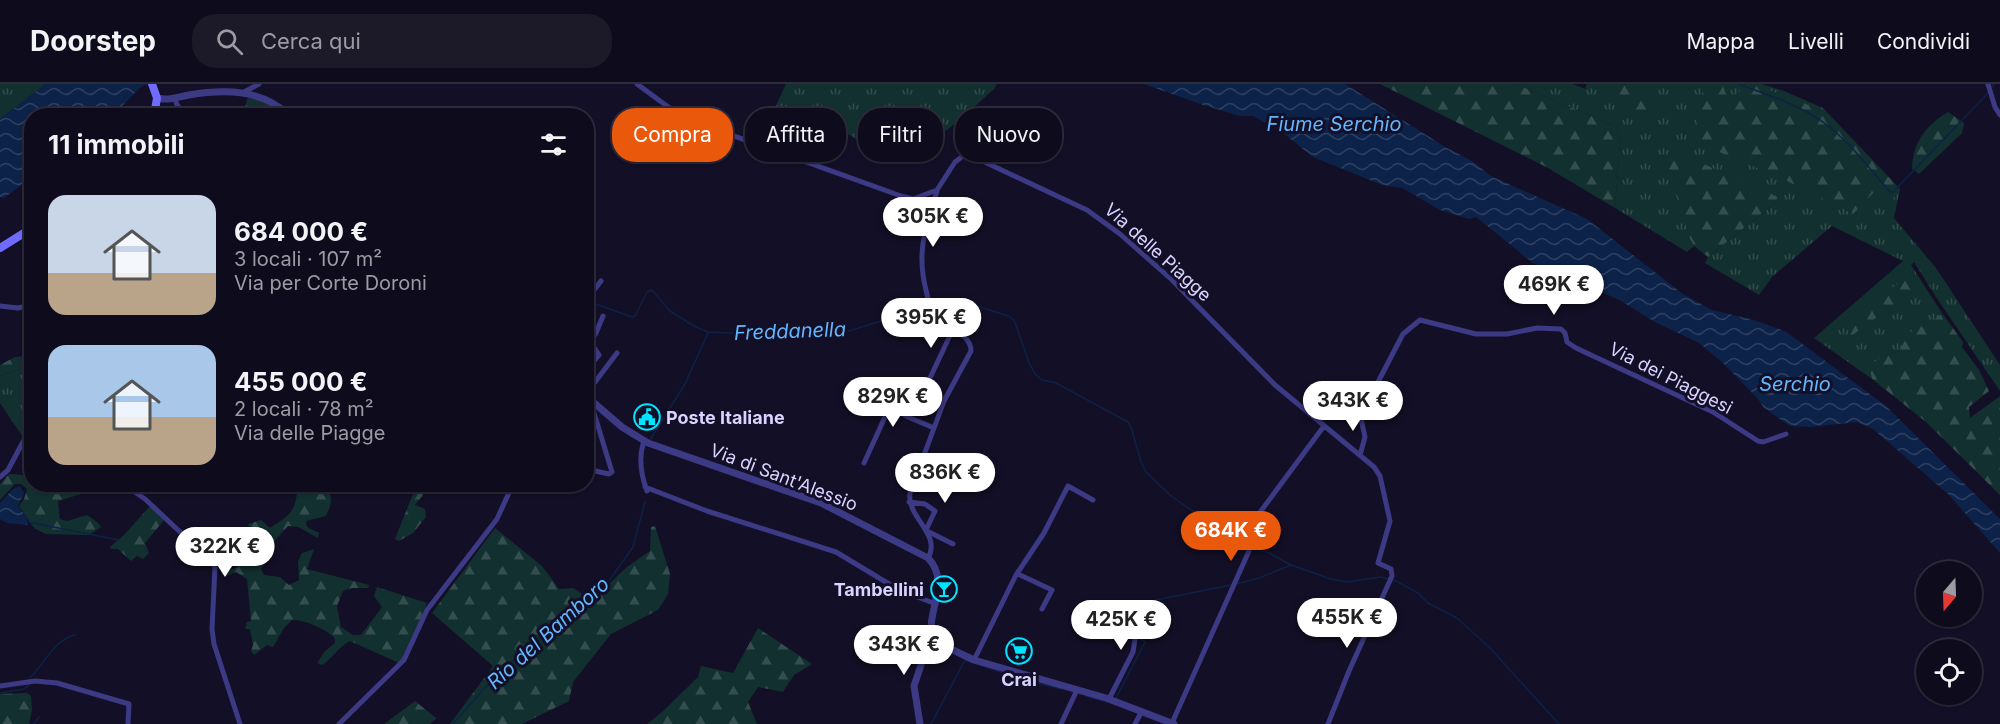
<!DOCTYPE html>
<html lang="it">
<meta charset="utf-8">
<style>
body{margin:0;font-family:Inter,sans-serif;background:#1c1929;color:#f1f3f6;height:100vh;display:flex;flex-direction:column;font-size:22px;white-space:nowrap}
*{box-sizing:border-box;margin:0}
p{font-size:20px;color:#9b9ba3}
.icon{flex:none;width:33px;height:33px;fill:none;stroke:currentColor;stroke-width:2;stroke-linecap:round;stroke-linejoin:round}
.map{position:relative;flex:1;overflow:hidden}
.sheet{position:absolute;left:24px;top:24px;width:570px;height:384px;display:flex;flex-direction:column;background:#0e0b1c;border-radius:24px;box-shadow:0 2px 4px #0004,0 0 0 2px #2e2b3b}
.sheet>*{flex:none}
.banner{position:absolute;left:612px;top:24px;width:570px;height:54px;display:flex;gap:12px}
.needle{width:39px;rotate:199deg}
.buttons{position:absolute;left:1916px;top:477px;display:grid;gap:12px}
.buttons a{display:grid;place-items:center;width:66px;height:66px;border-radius:50%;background:#0e0b1c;box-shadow:0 2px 4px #0004,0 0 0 2px #2e2b3b;font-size:30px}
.price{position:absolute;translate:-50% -51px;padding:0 14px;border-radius:21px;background:#fff;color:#222;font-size:20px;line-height:39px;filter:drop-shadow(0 2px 3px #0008)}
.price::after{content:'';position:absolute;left:50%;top:36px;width:18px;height:14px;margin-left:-9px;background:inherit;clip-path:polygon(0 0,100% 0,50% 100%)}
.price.on{background:#ea580c;color:#fff}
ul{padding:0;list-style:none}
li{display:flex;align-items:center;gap:18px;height:150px;padding:0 24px}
li span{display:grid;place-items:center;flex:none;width:168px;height:120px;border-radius:18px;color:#555}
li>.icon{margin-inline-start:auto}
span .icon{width:72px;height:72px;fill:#fffc;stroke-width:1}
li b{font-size:26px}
h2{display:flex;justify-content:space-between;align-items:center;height:72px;padding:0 24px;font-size:26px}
.pill{padding:0 21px;border-radius:24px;background:#0e0b1c;box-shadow:0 2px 4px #0004,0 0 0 2px #2e2b3b;font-size:21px;line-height:54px}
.pill.on{background:#ea580c;color:#fff}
header{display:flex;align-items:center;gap:36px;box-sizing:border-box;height:84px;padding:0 30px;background:#0e0b1c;border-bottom:2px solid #2e2b3b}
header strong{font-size:28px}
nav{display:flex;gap:33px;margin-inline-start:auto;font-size:21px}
.search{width:420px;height:54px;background:#1c1929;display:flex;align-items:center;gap:15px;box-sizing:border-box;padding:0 21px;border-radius:24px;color:#9b9ba3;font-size:22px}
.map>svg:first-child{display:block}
.grass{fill:url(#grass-tufts)}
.forest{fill:url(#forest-firs)}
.water{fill:url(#water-waves)}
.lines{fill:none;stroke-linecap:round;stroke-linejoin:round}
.stream{stroke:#0c2248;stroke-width:1.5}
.minor{stroke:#3d3a85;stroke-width:5}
.tertiary{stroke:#3d3a85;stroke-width:7}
.secondary{stroke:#6f6bff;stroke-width:8}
.labels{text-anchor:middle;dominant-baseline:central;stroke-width:6;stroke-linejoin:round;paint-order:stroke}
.street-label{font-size:18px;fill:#d9d4ff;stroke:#130f26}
.poi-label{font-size:18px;font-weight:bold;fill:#d9d4ff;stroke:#130f26;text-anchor:start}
.water-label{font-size:20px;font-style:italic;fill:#62b6ff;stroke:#130f26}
</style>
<header>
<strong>Doorstep</strong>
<div class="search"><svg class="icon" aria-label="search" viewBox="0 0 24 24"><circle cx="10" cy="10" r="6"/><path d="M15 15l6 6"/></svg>Cerca qui</div>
<nav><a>Mappa</a><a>Livelli</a><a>Condividi</a></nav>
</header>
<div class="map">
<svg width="2000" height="640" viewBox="0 0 2000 640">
<defs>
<pattern id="grass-tufts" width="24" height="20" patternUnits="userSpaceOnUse" patternTransform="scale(1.5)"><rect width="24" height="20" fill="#12302f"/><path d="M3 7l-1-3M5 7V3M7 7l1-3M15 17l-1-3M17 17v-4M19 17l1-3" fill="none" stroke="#344d4e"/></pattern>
<pattern id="forest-firs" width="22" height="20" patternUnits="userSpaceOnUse" patternTransform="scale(1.5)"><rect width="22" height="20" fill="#12302f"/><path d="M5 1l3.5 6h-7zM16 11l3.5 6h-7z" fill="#344d4e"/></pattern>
<pattern id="water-waves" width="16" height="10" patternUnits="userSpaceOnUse" patternTransform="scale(1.5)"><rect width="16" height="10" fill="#0c2248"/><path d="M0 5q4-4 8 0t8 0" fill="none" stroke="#2f4163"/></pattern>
</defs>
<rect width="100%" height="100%" fill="#130f26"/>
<path class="grass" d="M 0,0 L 46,0 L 0,35 Z
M 786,0 L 997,0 L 994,5 C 969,27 931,67 896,68 C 875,69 854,53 836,43 L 819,78 L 816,78 L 819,70 L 819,64 L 808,65 L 811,61 L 808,58 L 794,59 L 765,45 Z
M 1516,0 L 1573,0 L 1585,5 L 1587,0 L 1762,0 L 1784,7 L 1823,24 L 1900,105 L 1894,134 L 1936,184 L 2000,281 L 2000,307 L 1936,213 L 1914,178 L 1911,181 L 1942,229 L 1901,267 L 1886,271 L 1871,290 L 1872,295 L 1814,254 L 1903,177 L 1832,142 L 1772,193 L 1759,211 L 1705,179 L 1708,173 L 1775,119 L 1778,113 L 1690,155 L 1694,162 L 1687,168 L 1615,124 L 1620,57 L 1617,43 Z
M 248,13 L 271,21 L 284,31 L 242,32 Z
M 31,281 L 31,333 L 23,353 L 0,319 L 0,292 Z"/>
<path class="forest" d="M 1380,0 L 1516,0 L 1617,43 L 1620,57 L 1615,124 L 1548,84 Z
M 1645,0 L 1647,17 L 1657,26 L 1655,35 L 1651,39 L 1615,23 L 1614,7 L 1597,1 Z
M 1699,0 L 1722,0 L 1726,10 L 1732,14 L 1747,0 C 1775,8 1804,15 1827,33 C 1836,41 1845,51 1854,60 L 1859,62 L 1900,105 L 1899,109 L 1890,117 L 1882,109 L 1875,107 L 1853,130 L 1781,94 L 1698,59 L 1699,47 L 1695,33 L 1707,17 Z
M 1948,28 L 1964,39 L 1962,49 L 1919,90 L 1912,85 C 1913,58 1925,42 1948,28 Z
M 1672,66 L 1778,113 L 1775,119 L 1708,173 L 1694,162 L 1690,155 L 1665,75 Z
M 1909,182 L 1920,198 L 1905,212 L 1850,253 L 1848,247 L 1851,240 L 1851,234 L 1859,227 L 1865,228 L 1864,217 L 1868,212 L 1886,208 L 1903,196 L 1902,186 Z
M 1942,229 L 1963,258 L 1962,263 L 1979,286 L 1989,307 L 1969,323 L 1970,334 L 2000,312 L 2000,411 L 1926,338 L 1872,295 L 1869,281 L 1886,271 L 1901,267 C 1903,254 1913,245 1924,236 L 1933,237 Z
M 31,262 L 31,281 L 0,292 L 0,281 L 15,273 L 26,272 L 25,264 Z
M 31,386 L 32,400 L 78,401 L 81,410 L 58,417 L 60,435 L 67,437 L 87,431 L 97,438 L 101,443 L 89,451 L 46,450 L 34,444 L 19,422 L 24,415 L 27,405 L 21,400 L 15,400 L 0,416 L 0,400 L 9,390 L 23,391 Z
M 417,400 L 431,401 L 415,421 L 425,425 L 426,433 L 413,449 L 399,457 L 395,455 Z
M 309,401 L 327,401 L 326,403 C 334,414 331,421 326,432 L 306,437 L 307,443 L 319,449 L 318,454 L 298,443 L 288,442 L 269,463 L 266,477 L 261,485 L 264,491 L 280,493 L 289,501 L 299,496 L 298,477 L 302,469 L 314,465 L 307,485 L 369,501 L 368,504 L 352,504 L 343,507 L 337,522 L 341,543 L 353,551 L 361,551 L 382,523 L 374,512 L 377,503 L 427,519 L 406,570 L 399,579 L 350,557 C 339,562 332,575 322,581 L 317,579 L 325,567 L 335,559 L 334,553 C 323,544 306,536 292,536 L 284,544 L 273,563 L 267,561 L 254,571 L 251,567 L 253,561 L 250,545 L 245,545 L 247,538 L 251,537 L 247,495 L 236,488 L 227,492 L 220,490 L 242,481 L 242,471 L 253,470 L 252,450 L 248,440 L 261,436 L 270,444 C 287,433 295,429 297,409 Z
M 150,422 L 165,435 L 145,459 L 149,469 L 143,475 L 137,472 L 131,477 L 118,465 L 111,465 L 110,463 L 125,450 Z
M 655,442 L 670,490 L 668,510 L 658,526 L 611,550 L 573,598 L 569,617 L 522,640 L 450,640 L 493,582 L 432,529 L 495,444 L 542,482 L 559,505 L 573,504 L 592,516 L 627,483 L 650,467 L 651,443 Z
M 758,544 L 812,580 L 794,591 L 783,608 L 758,603 L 748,618 L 757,640 L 647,640 L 662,628 L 698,593 L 701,582 L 733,589 Z
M 27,609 L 31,612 L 32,626 L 29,640 L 0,640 L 0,610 Z
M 415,617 L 436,634 L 430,640 L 384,640 Z"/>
<path class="water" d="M 46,0 L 149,0 L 142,2 L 113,31 L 32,32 L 31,94 L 4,114 L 0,113 L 0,35 Z
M 1144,0 L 1345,0 L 1447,64 L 1472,77 L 1491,92 L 1587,135 L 1683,210 L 1712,226 L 1754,236 L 1785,247 L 1886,322 L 2000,435 L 2000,469 L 1949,411 L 1873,345 L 1857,338 L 1810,343 L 1790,342 L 1764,324 L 1758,315 L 1722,278 L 1699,259 L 1655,238 L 1618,215 L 1538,183 L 1476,133 L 1469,135 L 1440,126 L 1402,104 L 1382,101 L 1313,73 L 1282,48 L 1253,32 L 1240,32 L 1200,20 Z
M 20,402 L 24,409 L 18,422 L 27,434 L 27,441 L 7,439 L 0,435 L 0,419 L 13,405 Z"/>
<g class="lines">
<path class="stream" d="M 1739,0 C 1767,11 1798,20 1823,38 C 1849,57 1869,84 1890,108 L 1893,108 L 1988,9
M 1992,3 L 1994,0
M 586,223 L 590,218 L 632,233 L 635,232 L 647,208 L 652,206 L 670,227 L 694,242 L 708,248 L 731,249 L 746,246 L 759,247 L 798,242 L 828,250 L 842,249 L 914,227 L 929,227
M 934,226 L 942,226 L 962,217 L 1008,232 L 1014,236 L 1030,281 L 1036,291 L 1042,296 L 1056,299 L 1128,338 L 1131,343 L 1141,378 L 1146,388 L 1170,411 L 1188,424 L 1291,481 L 1331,495 L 1347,498 L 1381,493 L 1394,496 L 1418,509 L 1428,519 L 1457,534 L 1490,564 L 1559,640
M 650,356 L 685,300 L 708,249
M 28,438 L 119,456
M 1236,500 L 1259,494 L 1291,481
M 1141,545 L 1156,516 L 1231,501
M 30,594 C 44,580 55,555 75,551
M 0,609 L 24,605 L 29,601
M 1086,612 L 1107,618
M 1116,614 L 1145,558 L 1138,552
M 34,640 L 39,633
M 453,640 L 497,590 L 606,501 L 633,463 L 645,418
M 931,640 L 965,576 L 1021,595 L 1061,605"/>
<path class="minor" d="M 637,0 L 671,25 L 698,39 L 901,112 L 913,115 L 937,106 L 955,78 L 963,72 L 974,73 L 1087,126 L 1120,150 L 1171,195 L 1275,301 L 1374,383 L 1380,392 L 1390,437 L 1378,479 L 1391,485 L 1392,492 L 1349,587 L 1328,640
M 1988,0 L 1995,23 L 2000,31
M 244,8 L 259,0
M 175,15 L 177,21 L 187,32
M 156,23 L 168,32
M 586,217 L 601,197
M 0,222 L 18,224 L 32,221
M 586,255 L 590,258 L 596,249 L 603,232
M 586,261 L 590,258 L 599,271 L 586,286
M 930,294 L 953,245
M 586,310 L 617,269
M 644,357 C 638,374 641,391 647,407
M 1360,371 L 1365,353 L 1361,335 L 1365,323 L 1403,250 L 1420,236 L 1476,250 L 1507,250 L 1537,244 L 1561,245 L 1565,249 L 1567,258 L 1576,264 L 1713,328 L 1758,357 L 1763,358 L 1786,350
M 864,379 L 890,322 L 908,333 L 934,344
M 586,385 L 609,390 L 612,388 L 590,316
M 0,393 L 8,386 L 32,341
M 123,400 L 145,415 L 213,479 L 215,483 L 212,545 L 214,560 L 240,640
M 645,403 L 707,427 L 836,468 L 899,506 L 936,520
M 909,418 L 925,420 L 935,427 L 926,446
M 1267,444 L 1255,435 L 1324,342
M 927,447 L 953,460
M 928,474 C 942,450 906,433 910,409 L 944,317 L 971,267 C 971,251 950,244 940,235 C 931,228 928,217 926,206 C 916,167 926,144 937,107
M 1018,490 L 1052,506 L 1042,525
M 974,576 L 1016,491 L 1044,449 L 1068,402 L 1093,416
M 0,602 L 35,597 L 57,599 L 129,620 L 128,640
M 1109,615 L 1133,568 L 1136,549 L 1145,525
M 1172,639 L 1249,467
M 339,640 L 404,576 L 427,526 L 497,435 L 513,400
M 1061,640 L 1077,606
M 1135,640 L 1142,627"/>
<path class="tertiary" d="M 157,14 C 169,17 177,13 189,11 C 225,5 262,5 290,32
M 586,312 L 622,343 L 648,359 L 821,419 L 928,474 C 954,500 919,538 936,558 L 974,576 L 1106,614 L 1174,640
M 920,640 L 914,602 L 927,563 L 932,554"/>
<path class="secondary" d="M 152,0 L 157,14 L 154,32
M 0,164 L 32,144"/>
</g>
<defs>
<g id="civic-ring" transform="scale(1.35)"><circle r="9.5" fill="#130f26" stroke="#00e5ff" stroke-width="1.5"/><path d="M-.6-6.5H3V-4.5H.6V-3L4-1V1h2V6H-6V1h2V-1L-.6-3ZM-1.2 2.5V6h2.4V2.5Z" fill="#00e5ff"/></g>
<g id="bar-ring" transform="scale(1.35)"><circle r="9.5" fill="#130f26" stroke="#00e5ff" stroke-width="1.5"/><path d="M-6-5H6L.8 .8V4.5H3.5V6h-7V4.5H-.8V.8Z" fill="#00e5ff"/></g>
<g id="supermarket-ring" transform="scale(1.35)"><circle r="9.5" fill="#130f26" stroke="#00e5ff" stroke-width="1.5"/><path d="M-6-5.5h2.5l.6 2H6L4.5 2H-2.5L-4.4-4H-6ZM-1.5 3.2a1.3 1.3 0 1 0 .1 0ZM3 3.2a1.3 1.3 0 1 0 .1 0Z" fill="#00e5ff"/></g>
</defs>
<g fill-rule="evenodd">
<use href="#civic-ring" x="647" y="333"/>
<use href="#bar-ring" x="944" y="505"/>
<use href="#supermarket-ring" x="1019" y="567"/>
</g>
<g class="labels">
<g class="street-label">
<text transform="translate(1158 168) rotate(42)">Via delle Piagge</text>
<text transform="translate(1671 294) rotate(27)">Via dei Piaggesi</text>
<text transform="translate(784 393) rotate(21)">Via di Sant'Alessio</text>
</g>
<g class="poi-label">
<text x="666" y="333">Poste Italiane</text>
<text x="924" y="505" text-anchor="end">Tambellini</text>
<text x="1019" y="595" text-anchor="middle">Crai</text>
</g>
<g class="water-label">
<text x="1334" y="40">Fiume Serchio</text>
<text transform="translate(790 247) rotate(-2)">Freddanella</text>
<text x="1795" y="300">Serchio</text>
<text transform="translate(548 549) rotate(-42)">Rio del Bamboro</text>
</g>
</g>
</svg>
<div class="buttons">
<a><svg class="needle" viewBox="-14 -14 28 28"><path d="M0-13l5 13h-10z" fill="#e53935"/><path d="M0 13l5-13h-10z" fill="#9b9ba3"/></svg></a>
<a><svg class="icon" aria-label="locate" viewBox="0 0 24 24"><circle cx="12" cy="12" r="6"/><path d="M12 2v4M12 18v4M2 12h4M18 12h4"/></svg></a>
</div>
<b class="price" style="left:933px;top:164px">305K €</b>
<b class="price" style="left:1554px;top:232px">469K €</b>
<b class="price" style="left:931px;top:265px">395K €</b>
<b class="price" style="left:893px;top:344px">829K €</b>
<b class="price" style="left:1353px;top:348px">343K €</b>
<b class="price" style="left:945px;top:420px">836K €</b>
<b class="price on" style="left:1231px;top:478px">684K €</b>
<b class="price" style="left:225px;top:494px">322K €</b>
<b class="price" style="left:1347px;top:565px">455K €</b>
<b class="price" style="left:1121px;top:567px">425K €</b>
<b class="price" style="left:904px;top:592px">343K €</b>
<div class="banner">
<a class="pill on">Compra</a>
<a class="pill">Affitta</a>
<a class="pill">Filtri</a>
<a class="pill">Nuovo</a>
</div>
<section class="sheet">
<h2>11 immobili<svg class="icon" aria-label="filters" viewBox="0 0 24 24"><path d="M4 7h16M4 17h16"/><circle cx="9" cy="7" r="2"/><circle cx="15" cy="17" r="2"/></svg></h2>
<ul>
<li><span style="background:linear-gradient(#c9d6e8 65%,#b9a48a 0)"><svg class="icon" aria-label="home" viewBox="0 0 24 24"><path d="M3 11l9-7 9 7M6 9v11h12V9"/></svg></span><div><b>684 000 €</b><p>3 locali · 107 m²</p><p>Via per Corte Doroni</p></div></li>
<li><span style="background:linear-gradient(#a9c7e8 60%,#b9a48a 0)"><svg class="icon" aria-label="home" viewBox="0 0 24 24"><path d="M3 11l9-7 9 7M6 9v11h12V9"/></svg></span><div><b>455 000 €</b><p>2 locali · 78 m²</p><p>Via delle Piagge</p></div></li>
</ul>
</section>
</div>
